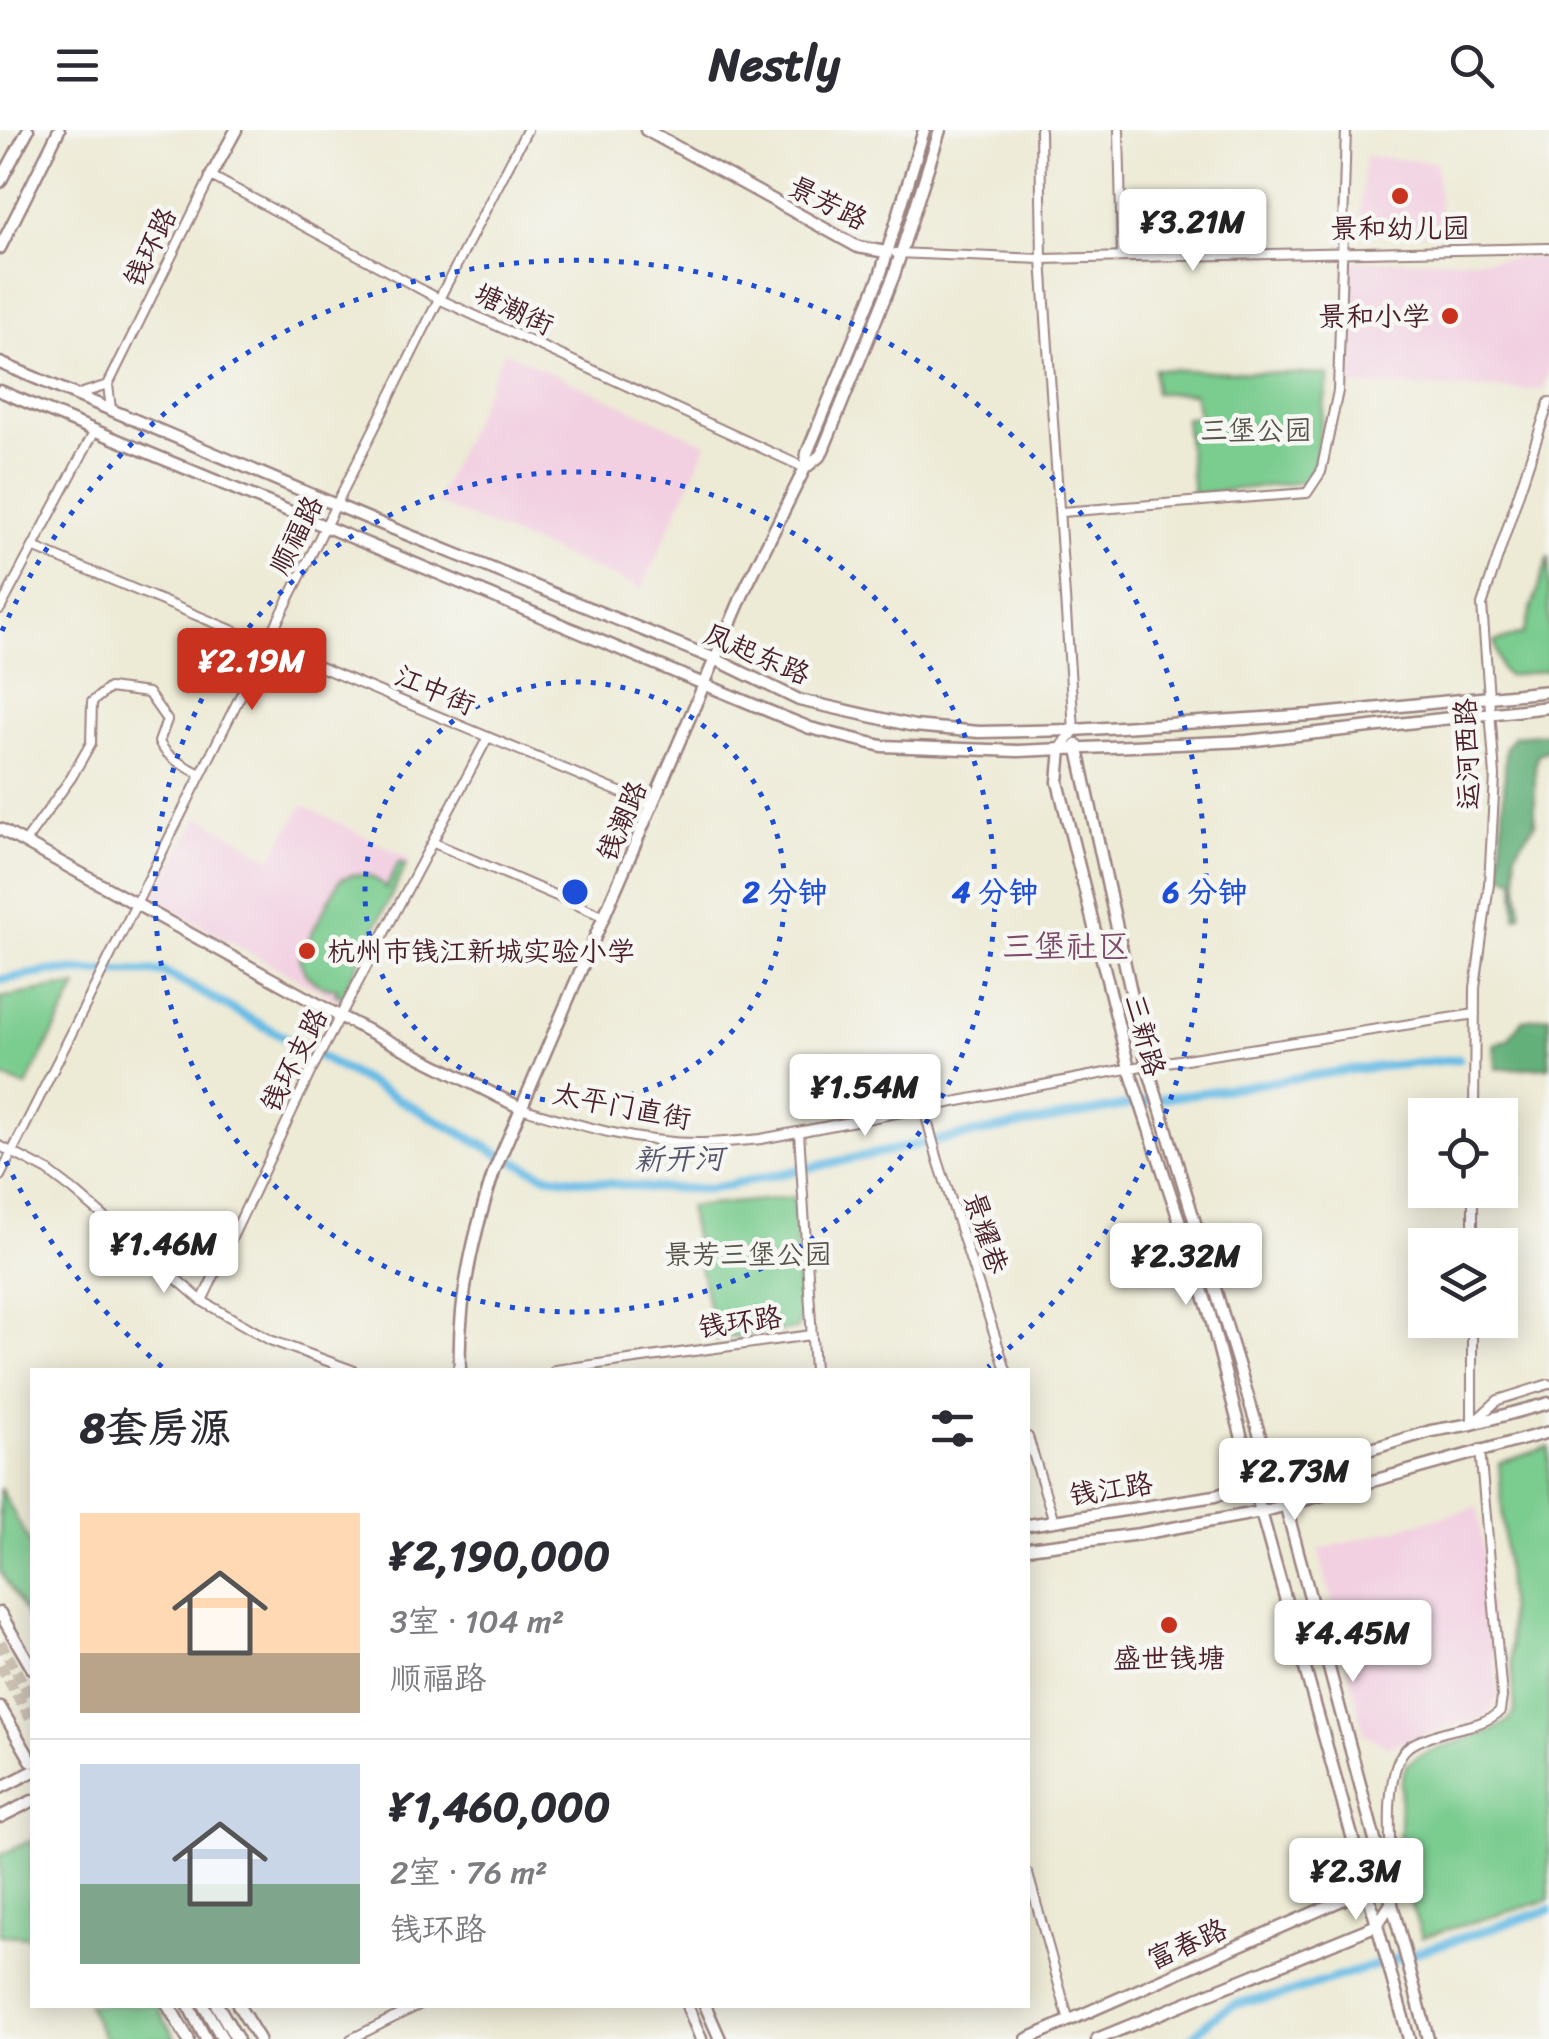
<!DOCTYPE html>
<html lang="zh">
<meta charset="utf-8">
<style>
body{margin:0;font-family:Sriracha,"LXGW WenKai TC",sans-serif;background:#f7f7f7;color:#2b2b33;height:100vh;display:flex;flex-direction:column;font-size:38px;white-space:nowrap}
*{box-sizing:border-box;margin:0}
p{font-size:32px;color:#7c7c81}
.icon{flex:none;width:55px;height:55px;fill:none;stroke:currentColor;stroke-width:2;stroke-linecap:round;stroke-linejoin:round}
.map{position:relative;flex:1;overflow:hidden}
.sheet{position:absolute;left:30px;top:1238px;width:1000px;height:640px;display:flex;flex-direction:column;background:#fff;border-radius:0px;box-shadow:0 5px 25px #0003}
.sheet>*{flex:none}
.fabs{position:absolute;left:1408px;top:968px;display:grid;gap:20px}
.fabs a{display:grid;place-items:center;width:110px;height:110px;border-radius:0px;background:#fff;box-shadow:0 5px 25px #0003;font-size:50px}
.price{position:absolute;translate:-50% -85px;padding:0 22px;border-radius:10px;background:#fff;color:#222;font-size:32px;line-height:65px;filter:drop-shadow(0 2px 5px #0008)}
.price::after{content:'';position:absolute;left:50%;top:60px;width:30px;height:22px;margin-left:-15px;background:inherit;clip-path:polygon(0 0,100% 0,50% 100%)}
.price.current{background:#c8321e;color:#fff}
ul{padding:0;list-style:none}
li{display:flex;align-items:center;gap:30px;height:250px;padding:0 50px}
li+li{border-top:2px solid #e1e1e2}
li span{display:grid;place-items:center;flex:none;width:280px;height:200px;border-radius:0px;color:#555}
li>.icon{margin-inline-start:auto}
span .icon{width:120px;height:120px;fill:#fffc;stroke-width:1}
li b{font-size:42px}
h2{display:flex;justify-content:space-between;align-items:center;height:120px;padding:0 50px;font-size:42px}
header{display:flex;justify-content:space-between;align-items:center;height:130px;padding:0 50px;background:#fff;font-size:45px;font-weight:700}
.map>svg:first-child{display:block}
.built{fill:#f2cfe1}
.green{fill:#7acc8f;stroke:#62765d;stroke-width:2.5}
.forest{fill:#63b07a;stroke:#566852;stroke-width:2.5}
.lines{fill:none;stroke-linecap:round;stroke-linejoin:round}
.canal{stroke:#69bce5;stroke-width:9}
.primary-tunnel{stroke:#ccc1b3;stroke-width:11;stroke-dasharray:11 5.5;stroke-linecap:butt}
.street-casing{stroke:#9c8480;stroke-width:12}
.secondary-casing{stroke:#9c8480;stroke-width:15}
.primary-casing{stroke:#9c8480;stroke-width:16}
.street{stroke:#fff;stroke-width:8}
.secondary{stroke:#fff;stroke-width:10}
.primary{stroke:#fff;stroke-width:11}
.ring{fill:none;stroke:#1d4ed8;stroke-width:5;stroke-dasharray:5 10}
.poi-dot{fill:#c8321e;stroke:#f6f6f2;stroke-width:4}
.labels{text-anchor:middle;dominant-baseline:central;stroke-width:9;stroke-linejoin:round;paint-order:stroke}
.street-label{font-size:28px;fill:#4a1f2b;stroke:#f6f6f2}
.poi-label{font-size:28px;fill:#4a1f2b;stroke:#f6f6f2}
.park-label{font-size:28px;fill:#585349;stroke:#f6f6f2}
.water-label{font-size:30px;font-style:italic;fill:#55566c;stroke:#f6f6f2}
.quarter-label{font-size:32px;fill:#7e4c6a;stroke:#f6f6f2}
.centre{fill:#1d4ed8;stroke:#f6f6f2;stroke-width:5}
.ring-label{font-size:30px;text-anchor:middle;font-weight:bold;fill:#1d4ed8;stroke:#f6f6f2;stroke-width:9;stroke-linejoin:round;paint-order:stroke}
</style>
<header><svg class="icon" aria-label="menu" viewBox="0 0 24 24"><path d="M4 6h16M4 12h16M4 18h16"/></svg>Nestly<svg class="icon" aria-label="search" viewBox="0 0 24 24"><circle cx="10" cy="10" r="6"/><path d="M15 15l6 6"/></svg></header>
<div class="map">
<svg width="1549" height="1909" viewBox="0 0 1549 1909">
<rect width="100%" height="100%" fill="#f6f6f2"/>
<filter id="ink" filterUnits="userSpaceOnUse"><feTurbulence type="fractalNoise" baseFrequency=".01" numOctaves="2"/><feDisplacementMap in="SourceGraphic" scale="20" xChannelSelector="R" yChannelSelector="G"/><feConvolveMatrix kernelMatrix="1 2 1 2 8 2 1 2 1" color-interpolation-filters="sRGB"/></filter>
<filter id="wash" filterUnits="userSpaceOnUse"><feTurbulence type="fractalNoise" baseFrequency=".0048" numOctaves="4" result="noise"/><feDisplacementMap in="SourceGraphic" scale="40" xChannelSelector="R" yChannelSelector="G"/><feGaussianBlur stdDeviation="2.25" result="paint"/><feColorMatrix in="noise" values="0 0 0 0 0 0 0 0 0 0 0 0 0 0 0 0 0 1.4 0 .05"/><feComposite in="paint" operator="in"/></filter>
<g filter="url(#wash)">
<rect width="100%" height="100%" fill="#edead5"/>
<path class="built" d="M 1365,27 L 1436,32 L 1442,105 L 1359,100 Z
M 1549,128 L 1549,241 L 1543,260 L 1352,256 L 1351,131 Z
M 504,221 L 707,314 L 642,459 L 435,373 Z
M 303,675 L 410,729 L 342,873 L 152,769 L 199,686 L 271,728 Z
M 1478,1377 L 1498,1566 L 1488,1585 L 1388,1617 L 1364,1603 L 1319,1420 Z"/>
<path class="green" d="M 1154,239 L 1329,245 L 1314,336 L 1304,352 L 1193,364 L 1185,288 L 1199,287 L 1194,263 L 1155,263 Z
M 1549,426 L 1549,540 L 1507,546 L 1501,539 L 1494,512 L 1523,504 Z
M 399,732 L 406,735 L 342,867 L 335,864 L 338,858 C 317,859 304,847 299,828 L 339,751 C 355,739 374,744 386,758 Z
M 77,857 L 26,957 L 0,946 L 0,868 L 56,858 Z
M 794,1067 L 801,1187 L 797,1199 L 715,1209 L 688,1077 Z
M 1549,1317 L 1549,1770 L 1422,1807 L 1399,1739 L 1401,1653 L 1406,1635 L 1420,1625 L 1494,1600 L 1508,1591 L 1515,1580 L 1499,1333 Z
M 0,1358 L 32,1417 L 32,1494 L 0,1441 Z
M 32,1710 L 32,1807 L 0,1805 L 0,1725 Z
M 87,1875 L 156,1875 L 176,1909 L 105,1909 Z"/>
<path class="forest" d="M 1549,603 L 1549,620 L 1538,624 L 1535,638 L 1535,693 L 1515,722 L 1521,785 L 1516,787 L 1515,749 L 1500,743 L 1506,616 L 1514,606 Z
M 1549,886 L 1549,937 L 1496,939 L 1494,914 L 1508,909 L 1523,890 Z"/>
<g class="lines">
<path class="canal" d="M 0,850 L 52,841 L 164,842 L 505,1027 L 547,1046 L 649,1058 L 710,1059 L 934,1011 L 1160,969 L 1355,939 L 1459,929
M 1191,1909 C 1222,1875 1234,1872 1279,1866 L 1549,1780"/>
</g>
</g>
<g filter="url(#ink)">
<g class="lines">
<path class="primary-tunnel" d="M 0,1512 L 32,1569
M 0,1535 L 32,1591
M 197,1875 L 217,1909"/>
<g class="street-casing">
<path id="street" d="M 1040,0 L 1042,129 L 1074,600
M 1119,0 L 1122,127
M 896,123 L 1042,129 L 1549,118
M 76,265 L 108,255
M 111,279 L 108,255 L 211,46 L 439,169 L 805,338
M 1061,382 L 1307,363 L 1321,342 L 1338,261 L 1346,0
M 33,417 L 653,676
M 0,479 L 95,300
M 25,712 L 71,648 L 91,613 L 92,572 L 109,558 L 148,563 L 167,590 L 159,612 C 168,629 184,635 200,644
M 434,713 L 605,787
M 521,978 C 578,995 637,1013 698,1013 C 719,1013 740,1011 761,1009 L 1147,935 L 1475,884
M 924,979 L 938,1030 L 1006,1240
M 1474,985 L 1475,858 L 1489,754 L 1495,646 L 1482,475 L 1549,272
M 799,1002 L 814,1240
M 0,1016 L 48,1041 L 73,1060 L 202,1171 L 270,1210 L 352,1240
M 0,1046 L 439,169 L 527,0
M 1473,1115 L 1473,1060
M 202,1171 L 311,941 L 488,607
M 555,1240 L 811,1205
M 1475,1291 L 1498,1270 L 1549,1254
M 1472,1294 L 1472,1190
M 1028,1307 L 1054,1391
M 1028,1744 L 1069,1891
M 1392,1762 C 1392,1729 1381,1641 1407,1618 C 1413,1612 1427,1608 1435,1605 C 1456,1597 1483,1597 1500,1581 L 1502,1567 L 1480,1319
M 351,1909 L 419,1875"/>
</g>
<g class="secondary-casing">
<path id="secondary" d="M 646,0 L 858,117 L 886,122
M 211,46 L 236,0
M 0,52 L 28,0
M 0,118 L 59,0
M 0,233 L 374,391 L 715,529 L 799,570 L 914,596 L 979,602 L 1074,600 L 1311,585 L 1549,561
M 0,261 L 766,580 L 810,598 L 882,616 L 1018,621 L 1246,611 L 1549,577
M 805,338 L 821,325 L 894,145 L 940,0
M 1074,600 L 1061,619 L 1058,652 L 1129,938 L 1209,1181 L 1261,1382 L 1409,1909
M 1077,615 L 1147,935 L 1273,1349
M 0,699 L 341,887 L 521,978
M 460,1240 C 457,1172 473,1104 495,1039 L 746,457 L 805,338 L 807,323 L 880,146 L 924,0
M 1278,1347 L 1428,1909
M 1028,1395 L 1215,1366 L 1431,1301 L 1472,1294 L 1549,1273
M 1028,1418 L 1140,1404 L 1261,1382 L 1549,1302
M 0,1483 L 32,1538
M 0,1577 L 32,1632
M 0,1658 L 32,1642
M 0,1687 L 32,1671
M 188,1875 L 206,1909
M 203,1875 L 223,1909
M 238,1875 L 259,1909
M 687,1875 L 701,1909
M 705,1875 L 720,1909
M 1027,1909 L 1367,1759
M 1097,1909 L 1377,1795 L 1392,1772"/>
</g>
<g class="primary-casing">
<path id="primary" d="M 168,1875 L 188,1909
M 217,1875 L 237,1909"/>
</g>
<use href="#street" class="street"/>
<use href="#secondary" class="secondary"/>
<use href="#primary" class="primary"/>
</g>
</g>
<g class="ring">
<circle cx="575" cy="762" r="210"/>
<circle cx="575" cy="762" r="420"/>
<path d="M162 1237A630 630 0 0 1 2 1023M2 501A630 630 0 1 1 988 1237"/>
</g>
<g class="poi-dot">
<circle cx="1400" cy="66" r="10"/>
<circle cx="1450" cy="186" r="10"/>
<circle cx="307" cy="821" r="10"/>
<circle cx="1169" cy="1495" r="10"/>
</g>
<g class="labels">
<g class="street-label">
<text transform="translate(828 73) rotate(27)">景芳路</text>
<text transform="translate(150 117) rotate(-64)">钱环路</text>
<text transform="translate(514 179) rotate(25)">塘潮街</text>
<text transform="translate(296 405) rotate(-63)">顺福路</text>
<text transform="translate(757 524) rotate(23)">凤起东路</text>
<text transform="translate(435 560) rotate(23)">江中街</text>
<text transform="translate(1467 624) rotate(-92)">运河西路</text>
<text transform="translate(622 691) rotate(-67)">钱潮路</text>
<text transform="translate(1145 905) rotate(75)">三新路</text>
<text transform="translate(294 930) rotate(-63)">钱环支路</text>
<text transform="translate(622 976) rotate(11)">太平门直街</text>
<text transform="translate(986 1103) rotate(72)">景耀巷</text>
<text transform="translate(740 1192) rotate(-8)">钱环路</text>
<text transform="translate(1111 1359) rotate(-9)">钱江路</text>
<text transform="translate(1187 1814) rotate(-24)">富春路</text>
</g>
<g class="poi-label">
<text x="1400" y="98">景和幼儿园</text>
<text x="1430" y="186" text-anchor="end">景和小学</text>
<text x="327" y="821" text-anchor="start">杭州市钱江新城实验小学</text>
<text x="1169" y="1528">盛世钱塘</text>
</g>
<g class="park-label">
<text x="1256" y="300">三堡公园</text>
<text x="748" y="1124">景芳三堡公园</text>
</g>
<g class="water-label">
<text transform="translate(679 1029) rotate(-1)">新开河</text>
</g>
<g class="quarter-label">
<text x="1066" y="816">三堡社区</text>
</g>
</g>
<circle cx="575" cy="762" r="15" class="centre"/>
<g class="ring-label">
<text x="785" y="772">2 分钟</text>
<text x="995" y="772">4 分钟</text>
<text x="1205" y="772">6 分钟</text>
</g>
</svg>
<div class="fabs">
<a><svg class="icon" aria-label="locate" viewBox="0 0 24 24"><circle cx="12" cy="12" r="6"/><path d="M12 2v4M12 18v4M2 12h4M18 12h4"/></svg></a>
<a><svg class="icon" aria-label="layers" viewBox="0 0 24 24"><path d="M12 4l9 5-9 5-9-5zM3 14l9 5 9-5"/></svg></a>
</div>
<b class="price" style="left:1193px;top:144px">¥3.21M</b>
<b class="price current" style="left:252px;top:583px">¥2.19M</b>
<b class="price" style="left:865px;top:1009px">¥1.54M</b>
<b class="price" style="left:164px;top:1166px">¥1.46M</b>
<b class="price" style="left:1186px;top:1178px">¥2.32M</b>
<b class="price" style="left:1295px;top:1393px">¥2.73M</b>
<b class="price" style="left:1353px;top:1555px">¥4.45M</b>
<b class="price" style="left:1356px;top:1793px">¥2.3M</b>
<section class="sheet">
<h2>8套房源<svg class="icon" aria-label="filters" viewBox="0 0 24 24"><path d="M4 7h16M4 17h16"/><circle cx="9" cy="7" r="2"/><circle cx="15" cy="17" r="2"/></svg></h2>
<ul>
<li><span style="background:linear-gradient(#ffd9b3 70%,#b9a48a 0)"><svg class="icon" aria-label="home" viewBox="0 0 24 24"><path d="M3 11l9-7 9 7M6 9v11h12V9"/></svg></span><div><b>¥2,190,000</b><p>3室 · 104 m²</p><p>顺福路</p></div></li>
<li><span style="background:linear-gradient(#c9d6e8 60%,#7fa58c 0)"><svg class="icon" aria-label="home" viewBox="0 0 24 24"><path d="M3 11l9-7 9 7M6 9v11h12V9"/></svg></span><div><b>¥1,460,000</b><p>2室 · 76 m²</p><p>钱环路</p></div></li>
</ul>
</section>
</div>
